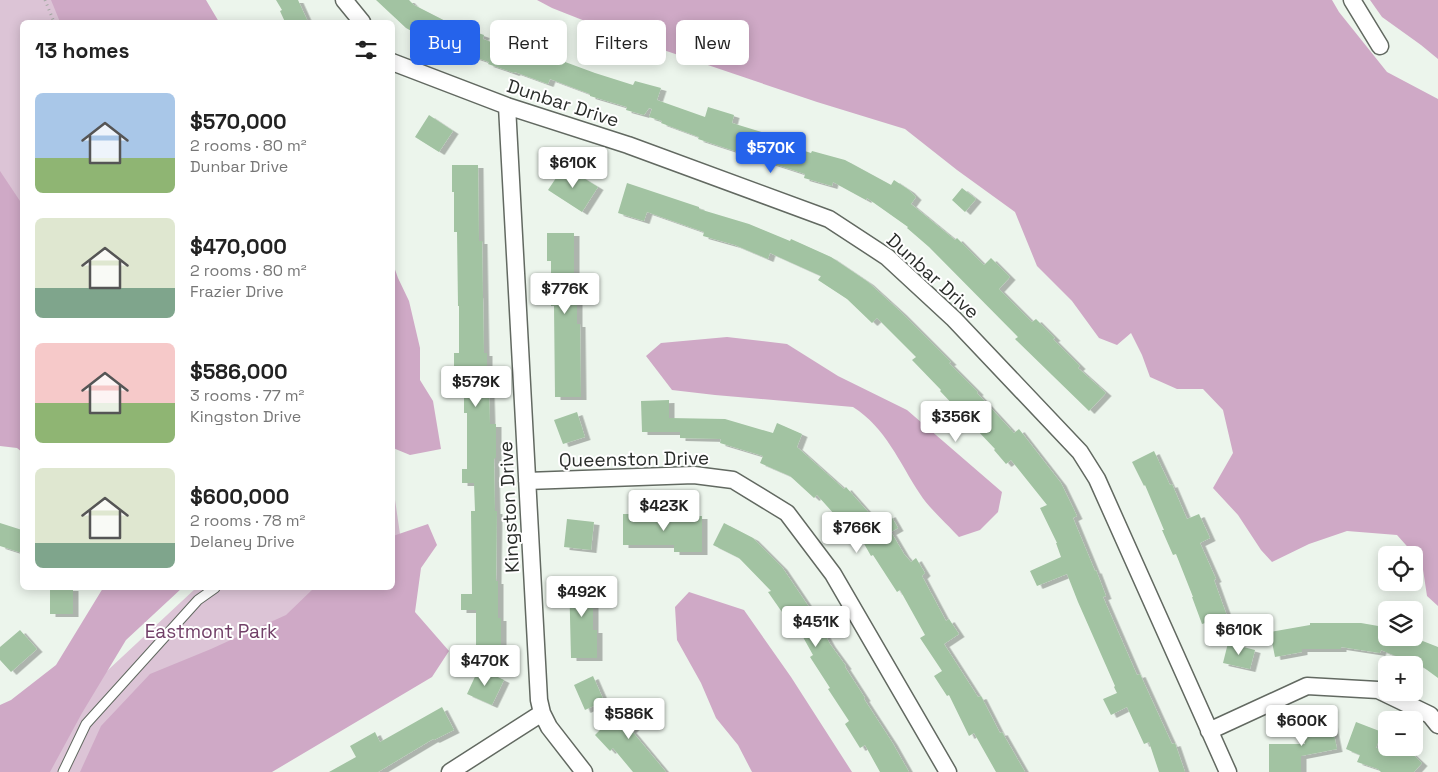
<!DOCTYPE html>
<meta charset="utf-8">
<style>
body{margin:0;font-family:"Space Grotesk",sans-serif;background:#f6f6f6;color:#222;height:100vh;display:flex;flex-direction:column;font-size:19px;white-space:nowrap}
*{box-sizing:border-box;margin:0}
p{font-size:16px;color:#767676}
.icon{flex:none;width:28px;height:28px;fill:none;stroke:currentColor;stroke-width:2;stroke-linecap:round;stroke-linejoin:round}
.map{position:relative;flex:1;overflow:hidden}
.side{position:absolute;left:20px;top:20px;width:375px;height:570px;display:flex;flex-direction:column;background:#fff;border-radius:8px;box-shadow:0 2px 12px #0003}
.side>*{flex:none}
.guide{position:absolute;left:410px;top:20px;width:475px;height:45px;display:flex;gap:10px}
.tools{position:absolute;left:1378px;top:546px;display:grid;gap:10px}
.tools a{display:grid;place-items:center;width:45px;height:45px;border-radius:8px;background:#fff;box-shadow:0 2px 12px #0003;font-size:25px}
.price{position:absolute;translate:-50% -42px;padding:0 11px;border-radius:5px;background:#fff;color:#222;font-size:16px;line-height:32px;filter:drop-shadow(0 1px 2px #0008)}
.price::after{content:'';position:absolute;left:50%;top:30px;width:15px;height:11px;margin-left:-8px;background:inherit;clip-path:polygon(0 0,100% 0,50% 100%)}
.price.on{background:#2563eb;color:#fff}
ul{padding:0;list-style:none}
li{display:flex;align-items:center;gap:15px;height:125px;padding:0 15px}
li span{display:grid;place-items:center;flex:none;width:140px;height:100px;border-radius:8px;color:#555}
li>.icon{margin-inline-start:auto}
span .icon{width:60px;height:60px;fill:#fffc;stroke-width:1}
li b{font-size:21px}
h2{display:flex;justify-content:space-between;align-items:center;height:60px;padding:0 15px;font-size:21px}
.pill{padding:0 18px;border-radius:8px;background:#fff;box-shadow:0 2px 12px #0003;font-size:18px;line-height:45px}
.pill.on{background:#2563eb;color:#fff}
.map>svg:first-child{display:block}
.green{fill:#dcc4d6}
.forest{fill:#cfa9c6}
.building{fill:#a2c3a2;filter:url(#shadow)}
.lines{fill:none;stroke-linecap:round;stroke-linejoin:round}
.lane-casing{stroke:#626961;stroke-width:11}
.street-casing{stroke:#626961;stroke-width:19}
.path{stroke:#a2a9a2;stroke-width:3;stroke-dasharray:1 4;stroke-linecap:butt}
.lane{stroke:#fff;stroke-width:9}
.street{stroke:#fff;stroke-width:16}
.labels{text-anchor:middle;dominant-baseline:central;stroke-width:4;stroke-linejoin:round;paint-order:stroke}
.street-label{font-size:19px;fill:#2a2d2a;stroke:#fff}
.park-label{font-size:19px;fill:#713f67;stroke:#fff}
</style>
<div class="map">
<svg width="1438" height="772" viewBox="0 0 1438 772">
<defs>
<filter id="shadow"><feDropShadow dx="5.5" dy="3" stdDeviation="0" flood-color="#0004"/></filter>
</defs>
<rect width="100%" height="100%" fill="#ecf5ec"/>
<path class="green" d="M 0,0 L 60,0 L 69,22 L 22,22 L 22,227 L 0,196 Z
M 392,479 L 400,534 L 392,540 Z
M 196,588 L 332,588 L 99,772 L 37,772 L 63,712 Z"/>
<path class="forest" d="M 51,0 L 206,0 L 219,22 L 60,22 Z
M 537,0 L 1332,0 L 1339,12 L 1387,72 L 1438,99 L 1438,606 L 1427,596 L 1422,563 L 1397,535 L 1347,531 L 1309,544 L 1272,562 L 1261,550 L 1238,515 L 1213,488 L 1233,453 L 1223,410 L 1203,389 L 1177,389 L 1150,377 L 1142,355 L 1131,333 L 1117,345 L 1099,338 L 1072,301 L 1037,266 L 1015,212 L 957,170 L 905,129 L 817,102 L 628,38 L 552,8 Z
M 1370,0 L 1438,0 L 1438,59 L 1421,45 L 1382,17 Z
M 0,171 L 22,204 L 22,452 L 17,448 L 0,446 Z
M 392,261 L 398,278 L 409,301 L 420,348 L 420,380 L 433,401 L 441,449 L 410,455 L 393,448 Z
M 727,337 L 787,344 L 838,376 L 907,410 L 1002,492 L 998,512 L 980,530 L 959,537 C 947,524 929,508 920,494 C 899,462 886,428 853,407 L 715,395 L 672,390 L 646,356 L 661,343 Z
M 428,524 L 437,545 L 421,568 L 415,612 L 449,651 L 432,677 L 272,772 L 80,772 L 101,726 L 150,674 L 211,649 L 286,615 L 314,588 L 392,588 L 393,536 Z
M 103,588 L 182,588 L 126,640 L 82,713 L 50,772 L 0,772 L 0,705 L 11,700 L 56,665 Z
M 689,592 L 744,610 L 791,677 L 852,772 L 752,772 L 738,745 L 716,718 L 701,683 L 677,640 L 675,607 Z"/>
<path class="building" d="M 276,0 L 298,0 L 308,22 L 285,22 L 280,11 L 282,10 Z
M 376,0 L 409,0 L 414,5 L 457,27 L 458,26 L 484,35 L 483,39 L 527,55 L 530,47 L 557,57 L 557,59 L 595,73 L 633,85 L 635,81 L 661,88 L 657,100 L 705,117 L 708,107 L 734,115 L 732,123 L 768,134 L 767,139 L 811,153 L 812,151 L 845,160 L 891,185 L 894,180 L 909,190 L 916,197 L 911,204 L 955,240 L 957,238 L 984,265 L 991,258 L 1010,277 L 999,289 L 1032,322 L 1036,319 L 1055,338 L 1053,339 L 1080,366 L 1078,368 L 1106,393 L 1089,411 L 1015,339 L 1018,337 L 929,247 L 907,228 L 908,227 L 867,198 L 866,200 L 833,182 L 832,186 L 804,178 L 805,174 L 698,139 L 699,137 L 661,123 L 662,121 L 649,117 L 652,109 L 649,108 L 644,115 L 626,110 L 627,107 L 590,96 L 590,94 L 550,79 L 548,84 L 515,72 L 514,73 L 488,64 L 489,62 L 435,44 L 406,28 Z
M 429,115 L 453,131 L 439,152 L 415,137 Z
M 452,165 L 478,165 L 479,241 L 482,241 L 484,353 L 487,353 L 487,389 L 489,389 L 490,424 L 496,424 L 496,458 L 494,458 L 495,511 L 497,511 L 496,581 L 498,581 L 498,618 L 501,618 L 501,646 L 476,646 L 476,610 L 461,610 L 461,594 L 472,594 L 471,511 L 475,511 L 474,483 L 462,483 L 462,469 L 467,469 L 467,413 L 464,413 L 464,380 L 454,380 L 454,353 L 459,353 L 459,306 L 458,306 L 457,232 L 454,232 L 454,192 L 452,192 Z
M 564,166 L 598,187 L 582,212 L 548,190 Z
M 627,183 L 699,207 L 699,209 L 749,224 L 790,241 L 791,239 L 831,257 L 868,282 L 901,312 L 951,362 L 949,363 L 978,392 L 977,393 L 1014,433 L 1019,429 L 1061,483 L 1077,516 L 1073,518 L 1095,571 L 1096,570 L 1106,596 L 1103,597 L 1137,675 L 1140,674 L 1172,744 L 1175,743 L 1185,772 L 1159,772 L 1149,742 L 1144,744 L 1127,707 L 1111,715 L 1103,699 L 1117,693 L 1114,687 L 1115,686 L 1078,602 L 1067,574 L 1037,586 L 1030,571 L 1061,557 L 1056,543 L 1057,543 L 1040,508 L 1047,505 L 1011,460 L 1006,464 L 994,450 L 995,449 L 940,391 L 941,390 L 912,360 L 916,357 L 877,318 L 872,323 L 847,299 L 818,280 L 821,276 L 770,253 L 768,259 L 735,245 L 703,236 L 704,232 L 647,212 L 644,221 L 618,213 Z
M 962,188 L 976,199 L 965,212 L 952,200 Z
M 547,233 L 574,233 L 574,278 L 577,278 L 577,324 L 580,324 L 581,397 L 555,397 L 554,306 L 551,306 L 551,261 L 547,261 Z
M 669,400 L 669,418 L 725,419 L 773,433 L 777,423 L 802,434 L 797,447 L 844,489 L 846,487 L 877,522 L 890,514 L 898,528 L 891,532 L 904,554 L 911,562 L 916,558 L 925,573 L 922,576 L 946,621 L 949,619 L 959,634 L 944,644 L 978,697 L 981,696 L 1000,733 L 1002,732 L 1025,772 L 996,772 L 974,733 L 969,736 L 949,695 L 947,696 L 934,676 L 942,671 L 920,638 L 925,635 L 900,590 L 897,592 L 873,555 L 871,556 L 850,519 L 844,525 L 817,495 L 814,498 L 790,476 L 760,463 L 763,456 L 720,443 L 721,439 L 680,438 L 680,432 L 642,432 L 641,401 Z
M 577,412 L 585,437 L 563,444 L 554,420 Z
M 1154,451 L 1170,485 L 1172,484 L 1187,519 L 1199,514 L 1210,538 L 1200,543 L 1216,579 L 1214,580 L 1227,616 L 1202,624 L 1192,597 L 1193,597 L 1176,554 L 1173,555 L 1162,530 L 1164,530 L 1145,485 L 1144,486 L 1132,462 Z
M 623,514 L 651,514 L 651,516 L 702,516 L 702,552 L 674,552 L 674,545 L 623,545 Z
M 567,519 L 594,522 L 591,550 L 564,547 Z
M 0,523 L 22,530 L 22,553 L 0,546 Z
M 724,523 L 753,538 L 782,567 L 813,613 L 830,644 L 846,666 L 845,667 L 865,698 L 864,699 L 892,742 L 909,772 L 880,772 L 865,745 L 860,748 L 845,724 L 849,721 L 828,689 L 830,688 L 810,657 L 813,655 L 789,612 L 784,615 L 768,592 L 771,591 L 739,558 L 713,545 Z
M 569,576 L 593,576 L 593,630 L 597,630 L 597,658 L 571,658 Z
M 50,588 L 73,588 L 73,614 L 50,614 Z
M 1310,623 L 1361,623 L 1384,627 L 1383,638 L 1415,638 L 1438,647 L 1438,678 L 1423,667 L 1381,650 L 1380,653 L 1341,647 L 1341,649 L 1302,649 L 1302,652 L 1275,657 L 1270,632 L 1310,625 Z
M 20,630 L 37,649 L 11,672 L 0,660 L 0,647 Z
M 1228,643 L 1255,650 L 1250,669 L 1223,663 Z
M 479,668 L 504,680 L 492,705 L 467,694 Z
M 593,676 L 604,701 L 585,710 L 574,685 Z
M 630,700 L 646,715 L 631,730 L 666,772 L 633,772 L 613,748 L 610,751 L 595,735 Z
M 442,707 L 454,730 L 434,740 L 433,739 L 378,772 L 329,772 L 356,757 L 350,746 L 375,732 L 380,742 Z
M 1331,719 L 1337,749 L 1301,756 L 1301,772 L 1269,772 L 1269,744 L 1305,744 L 1301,725 Z
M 1356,722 L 1382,732 L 1376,748 L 1406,748 L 1422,763 L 1414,772 L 1381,772 L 1378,769 L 1357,762 L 1360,755 L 1346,749 Z"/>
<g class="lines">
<g class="lane-casing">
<path id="lane" d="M 63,772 L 86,724 L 198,600 L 215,588"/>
</g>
<g class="street-casing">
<path id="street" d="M 344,0 L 362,22
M 1352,0 L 1380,46
M 392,62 L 507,106 L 628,145 L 829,219 L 887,257 L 953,318 L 1080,452 L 1097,479 L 1228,772
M 507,106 L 539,700 L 542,713 L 549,727 L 584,772
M 527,481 L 694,475 L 733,480 L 787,513 L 833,574 L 948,772
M 1209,731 L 1307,686 L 1378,690 L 1430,715 L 1438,725
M 450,772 L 542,713"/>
</g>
<path class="path" d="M 45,0 L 54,22"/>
<use href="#lane" class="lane"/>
<use href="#street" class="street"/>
</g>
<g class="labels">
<g class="street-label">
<text transform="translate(563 103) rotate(18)">Dunbar Drive</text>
<text transform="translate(933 276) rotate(42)">Dunbar Drive</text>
<text transform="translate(634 459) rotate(-1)">Queenston Drive</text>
<text transform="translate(509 507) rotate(-93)">Kingston Drive</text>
</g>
<g class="park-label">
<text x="211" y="631">Eastmont Park</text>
</g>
</g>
</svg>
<div class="tools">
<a><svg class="icon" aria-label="locate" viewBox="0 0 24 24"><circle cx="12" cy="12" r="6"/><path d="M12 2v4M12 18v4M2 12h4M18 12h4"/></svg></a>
<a><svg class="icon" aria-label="layers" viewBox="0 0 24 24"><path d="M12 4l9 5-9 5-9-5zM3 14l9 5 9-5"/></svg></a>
<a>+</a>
<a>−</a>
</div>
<b class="price on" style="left:771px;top:174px">$570K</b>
<b class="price" style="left:573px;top:189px">$610K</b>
<b class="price" style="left:565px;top:315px">$776K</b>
<b class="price" style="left:476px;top:408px">$579K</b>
<b class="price" style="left:956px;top:443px">$356K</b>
<b class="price" style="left:664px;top:532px">$423K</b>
<b class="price" style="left:857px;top:554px">$766K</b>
<b class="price" style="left:582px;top:618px">$492K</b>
<b class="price" style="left:816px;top:648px">$451K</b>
<b class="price" style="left:1239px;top:656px">$610K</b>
<b class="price" style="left:485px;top:687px">$470K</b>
<b class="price" style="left:629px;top:740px">$586K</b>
<b class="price" style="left:1302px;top:747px">$600K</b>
<div class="guide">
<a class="pill on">Buy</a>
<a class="pill">Rent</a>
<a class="pill">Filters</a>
<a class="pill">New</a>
</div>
<section class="side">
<h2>13 homes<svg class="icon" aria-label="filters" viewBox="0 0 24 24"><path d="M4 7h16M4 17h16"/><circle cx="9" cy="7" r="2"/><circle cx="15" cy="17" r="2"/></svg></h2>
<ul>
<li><span style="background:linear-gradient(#a9c7e8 65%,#8fb573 0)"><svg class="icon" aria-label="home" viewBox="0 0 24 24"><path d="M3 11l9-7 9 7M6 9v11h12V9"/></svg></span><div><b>$570,000</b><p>2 rooms · 80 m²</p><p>Dunbar Drive</p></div></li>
<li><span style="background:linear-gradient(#dfe7d0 70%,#7fa58c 0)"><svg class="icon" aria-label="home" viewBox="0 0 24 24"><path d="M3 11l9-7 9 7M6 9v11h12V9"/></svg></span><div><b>$470,000</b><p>2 rooms · 80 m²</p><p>Frazier Drive</p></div></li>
<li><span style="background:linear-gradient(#f6c9c9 60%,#8fb573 0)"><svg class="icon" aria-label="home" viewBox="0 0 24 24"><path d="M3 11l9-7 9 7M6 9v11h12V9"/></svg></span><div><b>$586,000</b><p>3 rooms · 77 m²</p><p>Kingston Drive</p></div></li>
<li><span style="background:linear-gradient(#dfe7d0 75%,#7fa58c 0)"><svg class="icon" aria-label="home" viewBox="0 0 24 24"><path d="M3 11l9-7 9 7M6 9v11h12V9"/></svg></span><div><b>$600,000</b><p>2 rooms · 78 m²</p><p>Delaney Drive</p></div></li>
</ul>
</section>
</div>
